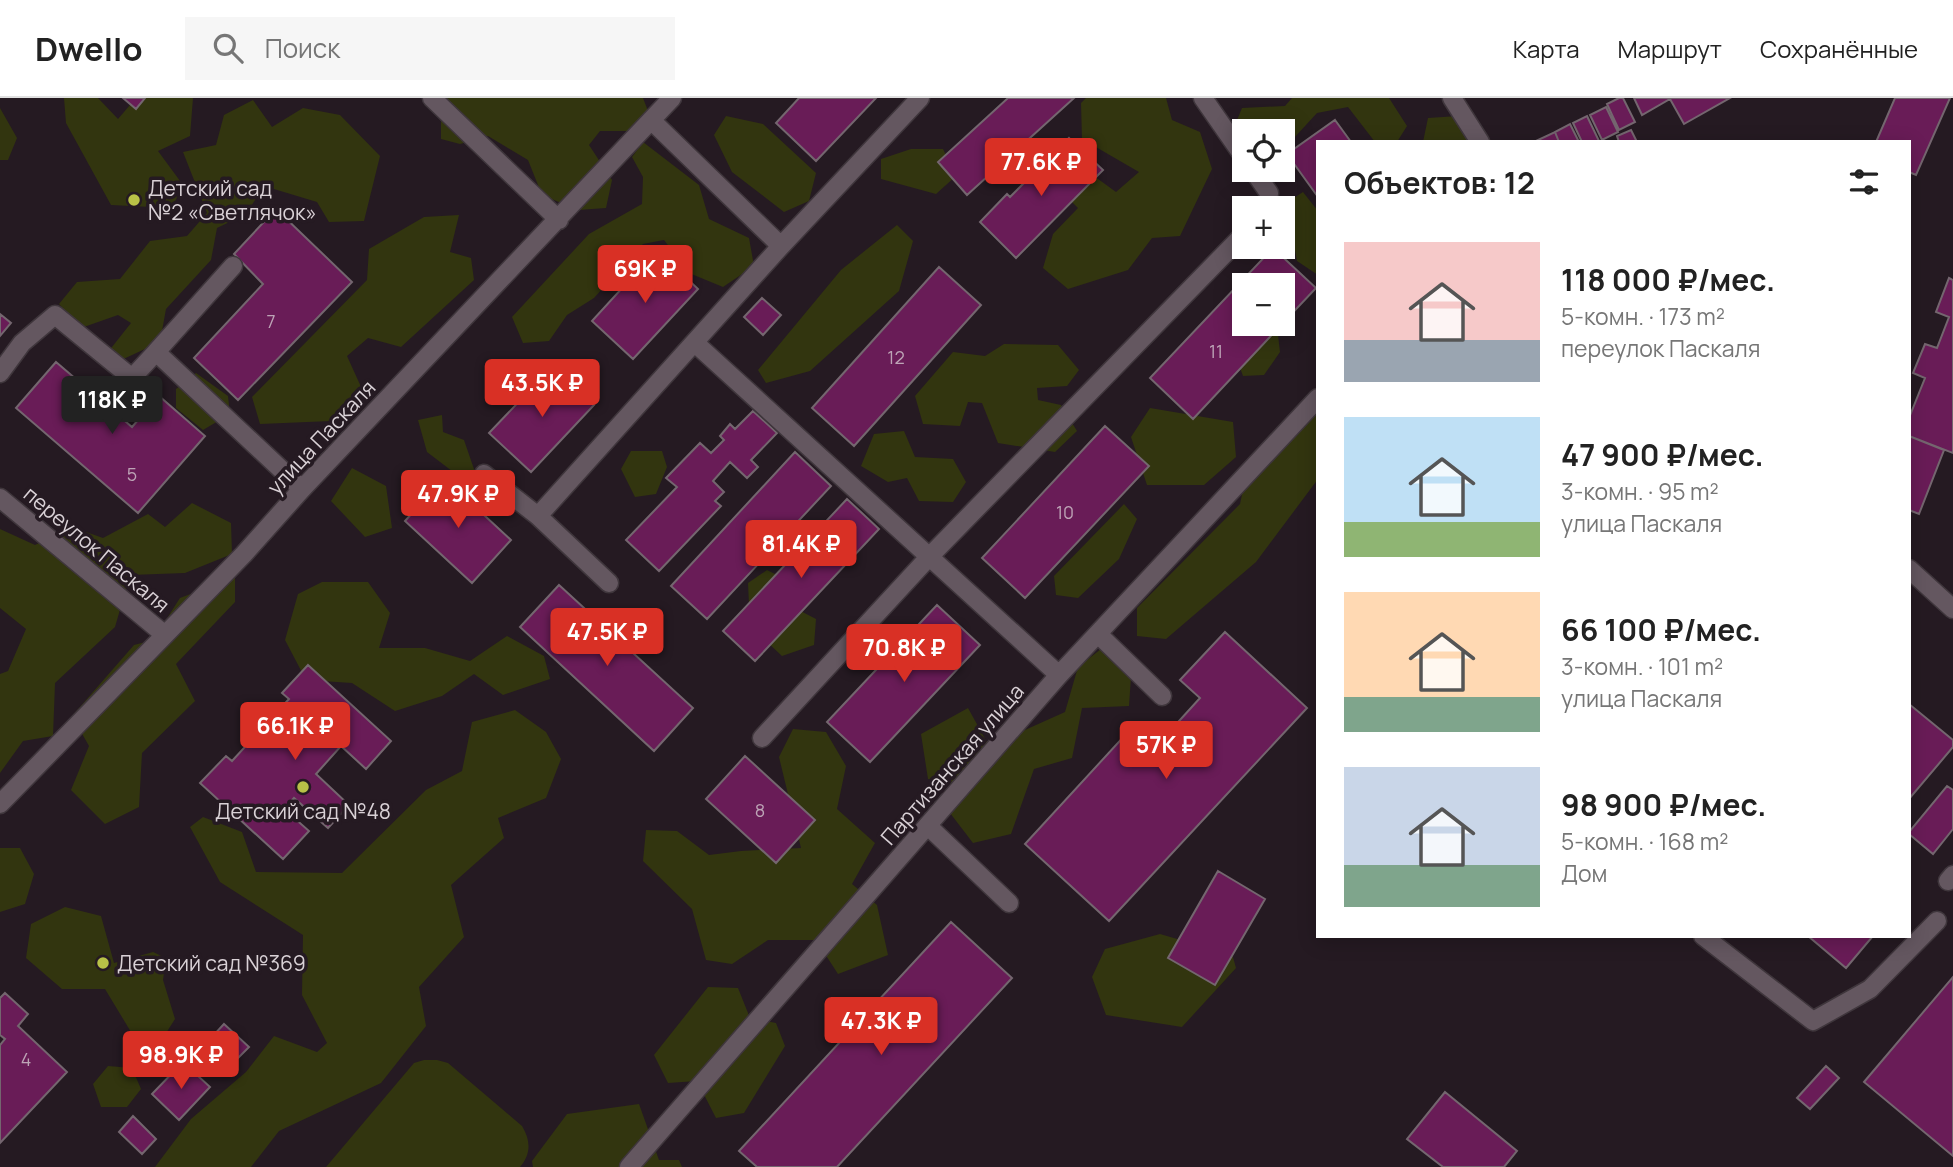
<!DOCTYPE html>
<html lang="ru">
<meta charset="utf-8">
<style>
body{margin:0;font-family:Manrope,sans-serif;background:#f6f6f6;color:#222;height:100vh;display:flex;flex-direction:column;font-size:26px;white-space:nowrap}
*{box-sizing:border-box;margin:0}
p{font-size:23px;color:#767676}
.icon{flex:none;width:38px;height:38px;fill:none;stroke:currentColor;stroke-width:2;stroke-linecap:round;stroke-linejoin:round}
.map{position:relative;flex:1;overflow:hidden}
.drawer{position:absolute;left:1316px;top:42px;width:595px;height:798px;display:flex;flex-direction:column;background:#fff;border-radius:0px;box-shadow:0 4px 18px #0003}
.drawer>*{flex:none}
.fabs{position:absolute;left:1232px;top:21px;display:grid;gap:14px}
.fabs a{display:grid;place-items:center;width:63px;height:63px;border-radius:0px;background:#fff;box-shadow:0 4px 18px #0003;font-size:35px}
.price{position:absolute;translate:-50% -60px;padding:0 16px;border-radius:7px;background:#d93025;color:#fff;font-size:23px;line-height:46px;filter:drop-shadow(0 2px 4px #0008)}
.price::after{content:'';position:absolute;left:50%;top:42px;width:21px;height:16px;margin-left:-10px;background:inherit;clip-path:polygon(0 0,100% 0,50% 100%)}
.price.on{background:#222;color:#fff}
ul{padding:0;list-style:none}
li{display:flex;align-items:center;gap:21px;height:175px;padding:0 28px}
li span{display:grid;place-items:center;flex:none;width:196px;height:140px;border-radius:0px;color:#555}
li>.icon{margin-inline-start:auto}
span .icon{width:84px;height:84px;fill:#fffc;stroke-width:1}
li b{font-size:30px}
h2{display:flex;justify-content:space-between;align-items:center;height:84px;padding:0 28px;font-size:30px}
header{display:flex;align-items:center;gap:42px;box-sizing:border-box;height:98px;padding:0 35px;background:#fff;border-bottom:2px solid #e0e0e0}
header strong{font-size:33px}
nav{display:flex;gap:38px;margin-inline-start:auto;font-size:24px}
.search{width:490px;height:63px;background:#f6f6f6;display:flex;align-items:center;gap:18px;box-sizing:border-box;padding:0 24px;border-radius:0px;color:#767676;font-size:26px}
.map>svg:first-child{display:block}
.green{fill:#32350f}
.building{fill:#691c57;stroke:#74666f;stroke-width:2}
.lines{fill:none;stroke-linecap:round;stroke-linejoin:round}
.minor-casing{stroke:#3f363c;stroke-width:21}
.minor{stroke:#645760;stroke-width:18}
.poi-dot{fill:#b8c147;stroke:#251a22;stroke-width:2.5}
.labels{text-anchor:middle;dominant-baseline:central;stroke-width:7;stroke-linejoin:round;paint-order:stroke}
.number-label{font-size:18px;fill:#bda4b6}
.poi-label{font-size:21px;fill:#d9d1d6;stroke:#251a22;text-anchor:start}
.street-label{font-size:21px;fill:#d9d1d6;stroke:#251a22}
</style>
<header>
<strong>Dwello</strong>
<div class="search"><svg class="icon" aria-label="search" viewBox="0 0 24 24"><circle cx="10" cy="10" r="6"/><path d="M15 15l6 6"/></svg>Поиск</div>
<nav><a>Карта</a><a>Маршрут</a><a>Сохранённые</a></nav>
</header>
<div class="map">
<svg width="1953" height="1069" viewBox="0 0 1953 1069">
<rect width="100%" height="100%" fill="#251a22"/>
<path class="green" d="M 64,0 L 98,0 L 118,21 L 136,0 L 193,0 L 190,38 L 158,53 L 183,87 L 172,110 L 111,107 L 66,25 Z
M 441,0 L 643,0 L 648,13 L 628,33 L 600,33 L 589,47 L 612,82 L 606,110 L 578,112 L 542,97 L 528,62 L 488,38 L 460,46 L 441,41 Z
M 1086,0 L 1166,0 L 1172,22 L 1200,34 L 1212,71 L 1180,138 L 1152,140 L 1128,172 L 1068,191 L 1043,170 L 1053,136 L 1078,110 L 1063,95 L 1083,70 L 1116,94 L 1139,74 L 1082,41 L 1081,5 Z
M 1292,0 L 1389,0 L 1407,28 L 1397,44 L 1375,44 L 1348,9 L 1317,15 L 1283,52 L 1283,33 L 1244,33 L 1244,41 L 1235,27 L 1242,10 L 1285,8 Z
M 253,2 L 272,29 L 303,10 L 340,17 L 380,58 L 364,123 L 329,124 L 317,104 L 264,88 L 246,116 L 217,130 L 211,162 L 166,211 L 160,244 L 117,264 L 108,254 L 131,225 L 118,217 L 81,230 L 59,206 L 77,184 L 120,181 L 150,143 L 187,138 L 207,115 L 183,54 L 216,47 L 224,17 Z
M 0,10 L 17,40 L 8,62 L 0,62 Z
M 726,18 L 763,26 L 816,75 L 809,103 L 784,114 L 732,74 L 714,37 Z
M 1458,18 L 1470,44 L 1423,44 L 1428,20 Z
M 643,44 L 699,87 L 709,121 L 749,140 L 754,168 L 723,189 L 689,175 L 664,142 L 643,146 L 594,200 L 567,217 L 549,243 L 523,245 L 512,219 L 589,136 L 642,106 L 643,79 L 632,59 Z
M 911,51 L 943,51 L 956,78 L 936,96 L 881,81 L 881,61 Z
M 1303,94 L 1318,113 L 1318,177 L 1297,163 L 1286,105 Z
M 459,117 L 450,154 L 471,160 L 474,182 L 401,249 L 368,240 L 347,258 L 362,291 L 331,323 L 260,326 L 252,299 L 367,182 L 369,151 L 424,119 Z
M 897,127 L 913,143 L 899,193 L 810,273 L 766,285 L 758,272 L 841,172 Z
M 1278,237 L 1280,254 L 1264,277 L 1243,278 L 1235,256 L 1251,240 Z
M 1004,246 L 1058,247 L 1079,272 L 1067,288 L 1037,290 L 1038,302 L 1061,307 L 1077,333 L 1055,354 L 998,345 L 982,305 L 968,304 L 960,328 L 923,326 L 915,298 L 953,254 L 985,258 Z
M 196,275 L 228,298 L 230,316 L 203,332 L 176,310 L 176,291 Z
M 1318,305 L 1318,381 L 1256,464 L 1166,541 L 1137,538 L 1137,510 L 1240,406 L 1248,368 Z
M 1150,310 L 1233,324 L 1236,359 L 1204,387 L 1147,387 L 1131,339 Z
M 442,317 L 443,334 L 464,342 L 475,374 L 465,383 L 427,354 L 418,322 Z
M 904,333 L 915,359 L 953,361 L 966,384 L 953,404 L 919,403 L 907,380 L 888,384 L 861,368 L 874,336 Z
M 631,353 L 662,353 L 667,369 L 656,396 L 635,399 L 621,371 Z
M 352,370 L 386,388 L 392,430 L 365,439 L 331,403 Z
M 192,405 L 231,425 L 232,456 L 185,475 L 130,477 L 115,529 L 55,585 L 53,638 L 23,643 L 0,675 L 0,576 L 8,573 L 26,531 L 0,510 L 0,431 L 35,447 L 72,429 L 103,440 L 148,416 L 165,429 Z
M 1124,406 L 1137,421 L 1119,461 L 1078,500 L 1056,497 L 1054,478 Z
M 767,472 L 785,481 L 789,507 L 816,521 L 814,547 L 782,558 L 750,528 L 748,485 Z
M 235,479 L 235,504 L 176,566 L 195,603 L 142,655 L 139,709 L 105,726 L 71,692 L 89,648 L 72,618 L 134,547 L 153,542 L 180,500 Z
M 322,484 L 368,484 L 390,515 L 379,550 L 425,550 L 470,563 L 507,538 L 544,558 L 550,581 L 503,597 L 474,576 L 442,598 L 395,613 L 352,585 L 306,582 L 285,542 L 298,496 Z
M 1101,551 L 1131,579 L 1129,608 L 1082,610 L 1072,660 L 1034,671 L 1011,736 L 973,745 L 950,715 L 968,690 L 928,681 L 921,636 L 968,610 L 989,648 L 1065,614 L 1078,569 Z
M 515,612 L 546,634 L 561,661 L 546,700 L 498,720 L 504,740 L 451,787 L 464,839 L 419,889 L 426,928 L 381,985 L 279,1033 L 251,1069 L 155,1069 L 191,1021 L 246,974 L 274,938 L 317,954 L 327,945 L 302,897 L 303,837 L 220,784 L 190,729 L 203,719 L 242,734 L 256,774 L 342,775 L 426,692 L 462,673 L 472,624 Z
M 793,631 L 826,634 L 846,668 L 837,711 L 875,745 L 852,786 L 877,807 L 888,857 L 838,876 L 816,842 L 768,842 L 732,866 L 706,862 L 692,811 L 643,763 L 646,732 L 677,733 L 709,757 L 741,753 L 801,750 L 779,659 Z
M 0,750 L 20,750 L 34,776 L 25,806 L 0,814 Z
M 65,809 L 101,818 L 114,865 L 153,854 L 166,860 L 163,882 L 175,921 L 161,943 L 134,939 L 105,891 L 62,891 L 26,860 L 31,826 Z
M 1225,830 L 1236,870 L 1182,929 L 1106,917 L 1092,879 L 1105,851 L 1160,836 L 1191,845 Z
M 708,889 L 738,890 L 750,920 L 776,925 L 785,948 L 744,1015 L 716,1020 L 697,983 L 668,985 L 654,957 Z
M 424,962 L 437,962 L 448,965 L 522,1028 C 531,1043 531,1056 520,1069 L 326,1069 L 414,965 Z
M 108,968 L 132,970 L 141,991 L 127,1009 L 101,1009 L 93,986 Z
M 639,1006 L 659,1062 L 679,1062 L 682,1069 L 533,1069 L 532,1063 L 567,1016 Z"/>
<path class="building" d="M 123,0 L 145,0 L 136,11 Z
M 799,0 L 876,0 L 816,63 L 776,25 Z
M 1008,0 L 1074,0 L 967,97 L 938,64 Z
M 1619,0 L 1623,0 L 1635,24 L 1619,32 L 1607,6 Z
M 1634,0 L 1730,0 L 1684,26 L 1670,1 L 1642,17 Z
M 1895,0 L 1950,0 L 1916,77 L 1909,74 L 1909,44 L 1876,44 Z
M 1606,9 L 1618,34 L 1602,42 L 1590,17 Z
M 1587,18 L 1599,43 L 1598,44 L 1582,44 L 1573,25 Z
M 1335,22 L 1351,44 L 1318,44 L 1318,99 L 1287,56 Z
M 1570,26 L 1579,44 L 1559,44 L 1555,34 Z
M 1631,32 L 1637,44 L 1619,44 L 1617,38 Z
M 1555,34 L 1559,44 L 1536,44 L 1536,43 Z
M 1069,40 L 1103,72 L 1016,160 L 980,124 L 1007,96 L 1010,99 Z
M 276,111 L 352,184 L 238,302 L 194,260 L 263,186 L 234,156 Z
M 1273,150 L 1316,190 L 1283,225 L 1283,187 L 1244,187 L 1244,226 L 1282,226 L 1193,321 L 1150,280 Z
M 657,152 L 698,191 L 633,261 L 592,223 Z
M 939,169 L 981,207 L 854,348 L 812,310 Z
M 1949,180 L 1953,182 L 1953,355 L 1909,338 L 1909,320 L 1925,280 L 1913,275 L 1925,246 L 1937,250 L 1949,219 L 1936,214 Z
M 762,200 L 781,217 L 763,237 L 744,219 Z
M 0,216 L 11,225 L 0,238 Z
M 56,264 L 132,329 L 159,298 L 205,338 L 138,415 L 16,310 Z
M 553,268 L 594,307 L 531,374 L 489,335 Z
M 753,313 L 777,335 L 751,362 L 758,369 L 747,380 L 730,364 L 713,383 L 724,394 L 715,403 L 721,408 L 659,473 L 626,442 L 677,389 L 666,380 L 700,345 L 711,355 L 724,342 L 720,338 L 730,326 L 735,331 Z
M 1105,328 L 1149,368 L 1025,500 L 982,460 Z
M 1909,338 L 1944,352 L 1919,416 L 1909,412 Z
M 795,354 L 831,388 L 707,521 L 671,488 Z
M 444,380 L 511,442 L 472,485 L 405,423 Z
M 847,401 L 879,431 L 755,563 L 723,533 Z
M 559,487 L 693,610 L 654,653 L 520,529 Z
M 937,507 L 980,547 L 870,664 L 827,624 Z
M 1225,534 L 1307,610 L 1109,823 L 1025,746 L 1128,634 L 1150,655 L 1200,600 L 1180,582 Z
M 308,567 L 391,643 L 366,671 L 341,648 L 316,676 L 349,707 L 328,730 L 294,700 L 284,711 L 309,733 L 283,761 L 200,685 L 226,658 L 232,663 L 289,601 L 282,595 Z
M 1909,606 L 1953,642 L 1953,649 L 1909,701 Z
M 745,658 L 815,722 L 776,765 L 706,701 Z
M 1947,688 L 1953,692 L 1953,731 L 1933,756 L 1909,736 L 1909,734 Z
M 1218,773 L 1265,801 L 1215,887 L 1168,860 Z
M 951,824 L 1012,880 L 837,1069 L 757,1069 L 739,1053 Z
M 1808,838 L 1873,838 L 1846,870 Z
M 1953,879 L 1953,1058 L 1864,984 Z
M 5,895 L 28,916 L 18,928 L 67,974 L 0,1045 L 0,947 L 5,941 L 0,937 L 0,900 Z
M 224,926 L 249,949 L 225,973 L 201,951 Z
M 183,964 L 210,989 L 179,1022 L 152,996 Z
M 1826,968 L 1839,980 L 1810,1011 L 1797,1000 Z
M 1445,994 L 1517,1053 L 1504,1069 L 1443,1069 L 1407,1041 Z
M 133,1018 L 156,1041 L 142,1056 L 119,1034 Z"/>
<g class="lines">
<g class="minor-casing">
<path id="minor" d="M 432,0 L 559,122
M 1203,0 L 1244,59
M 1452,0 L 1480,44
M 1253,72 L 1269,95 L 1267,110
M 781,148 L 920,0
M 233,168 L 156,254 L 302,391
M 695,245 L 1059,577
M 0,275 L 22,245 L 55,217 L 132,280 L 156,254
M 484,376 L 538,418 L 609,485
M 0,400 L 165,537
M 538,418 L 781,148 L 651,22
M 1909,471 L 1953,511
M 1098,536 L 1162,598
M 762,640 L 929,459 L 1244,136
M 0,706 L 244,456 L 302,391 L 672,0
M 928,728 L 1009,805
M 1948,783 L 1953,777
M 1703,838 L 1813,923 L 1870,891 L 1937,823
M 629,1069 L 1059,577 L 1318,300"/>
</g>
<use href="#minor" class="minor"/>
</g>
<g class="poi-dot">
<circle cx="134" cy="102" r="7"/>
<circle cx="303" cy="689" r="7"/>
<circle cx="103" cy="865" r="7"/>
</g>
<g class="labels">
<g class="number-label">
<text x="271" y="223">7</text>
<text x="1216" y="253">11</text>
<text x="896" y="259">12</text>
<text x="132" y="376">5</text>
<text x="1065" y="414">10</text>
<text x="760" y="712">8</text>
<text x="26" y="961">4</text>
</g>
<g class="poi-label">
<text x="148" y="90">Детский сад<tspan x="148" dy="24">№2 «Светлячок»</tspan></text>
<text x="303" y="713" text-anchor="middle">Детский сад №48</text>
<text x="117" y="865">Детский сад №369</text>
</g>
<g class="street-label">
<text transform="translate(321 339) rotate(-47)">улица Паскаля</text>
<text transform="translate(97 451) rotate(40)">переулок Паскаля</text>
<text transform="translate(952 666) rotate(-49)">Партизанская улица</text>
</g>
</g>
</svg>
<div class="fabs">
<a><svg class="icon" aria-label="locate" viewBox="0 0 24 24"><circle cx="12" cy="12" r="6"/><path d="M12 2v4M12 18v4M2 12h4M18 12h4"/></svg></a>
<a>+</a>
<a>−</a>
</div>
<b class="price" style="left:1041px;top:100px">77.6K ₽</b>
<b class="price" style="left:645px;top:207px">69K ₽</b>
<b class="price" style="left:542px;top:321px">43.5K ₽</b>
<b class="price on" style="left:112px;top:338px">118K ₽</b>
<b class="price" style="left:458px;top:432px">47.9K ₽</b>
<b class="price" style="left:801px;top:482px">81.4K ₽</b>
<b class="price" style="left:607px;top:570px">47.5K ₽</b>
<b class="price" style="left:904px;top:586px">70.8K ₽</b>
<b class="price" style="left:295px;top:664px">66.1K ₽</b>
<b class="price" style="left:1166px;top:683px">57K ₽</b>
<b class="price" style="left:881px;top:959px">47.3K ₽</b>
<b class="price" style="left:181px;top:993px">98.9K ₽</b>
<section class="drawer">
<h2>Объектов: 12<svg class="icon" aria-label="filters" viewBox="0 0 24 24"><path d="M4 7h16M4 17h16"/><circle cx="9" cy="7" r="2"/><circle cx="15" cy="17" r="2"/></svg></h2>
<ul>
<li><span style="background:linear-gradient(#f6c9c9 70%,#9aa5b1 0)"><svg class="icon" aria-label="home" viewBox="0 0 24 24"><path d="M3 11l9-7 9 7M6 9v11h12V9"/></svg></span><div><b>118 000 ₽/мес.</b><p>5-комн. · 173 m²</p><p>переулок Паскаля</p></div></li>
<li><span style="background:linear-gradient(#bfe0f5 75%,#8fb573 0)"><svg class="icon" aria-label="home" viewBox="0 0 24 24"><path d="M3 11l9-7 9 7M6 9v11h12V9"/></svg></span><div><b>47 900 ₽/мес.</b><p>3-комн. · 95 m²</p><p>улица Паскаля</p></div></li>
<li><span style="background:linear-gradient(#ffd9b3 75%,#7fa58c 0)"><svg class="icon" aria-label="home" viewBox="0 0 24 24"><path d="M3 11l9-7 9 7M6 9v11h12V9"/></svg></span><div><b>66 100 ₽/мес.</b><p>3-комн. · 101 m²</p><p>улица Паскаля</p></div></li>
<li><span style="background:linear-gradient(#c9d6e8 70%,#7fa58c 0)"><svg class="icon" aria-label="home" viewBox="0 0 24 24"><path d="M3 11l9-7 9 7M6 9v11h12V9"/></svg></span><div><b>98 900 ₽/мес.</b><p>5-комн. · 168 m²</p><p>Дом</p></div></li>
</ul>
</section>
</div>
